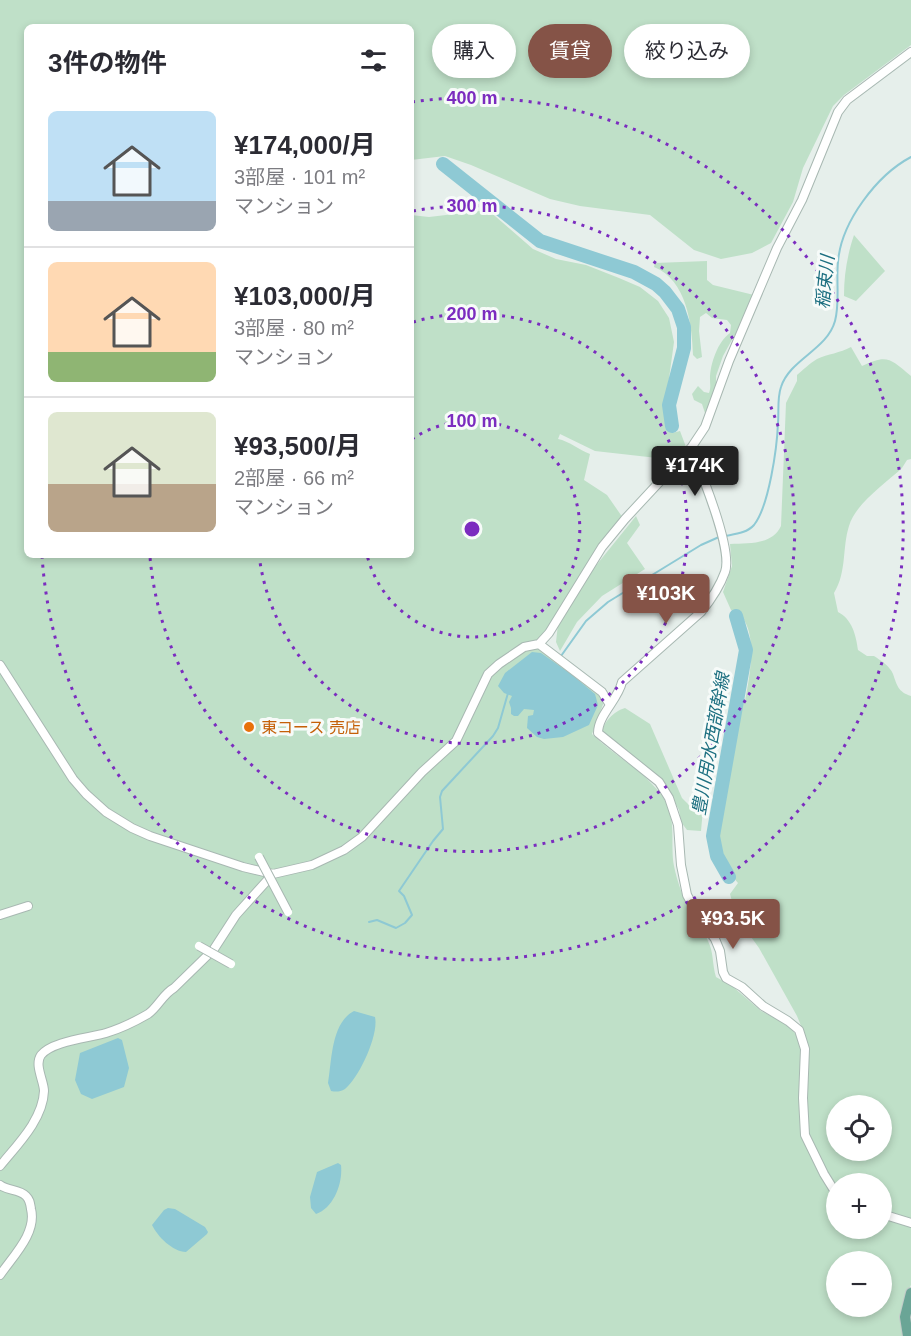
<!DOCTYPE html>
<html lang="ja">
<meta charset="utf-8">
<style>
body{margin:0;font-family:Arial,"Noto Sans JP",sans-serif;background:#f7f7f7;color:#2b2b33;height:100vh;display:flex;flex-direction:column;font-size:22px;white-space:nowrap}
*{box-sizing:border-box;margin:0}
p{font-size:20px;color:#7c7c81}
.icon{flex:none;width:33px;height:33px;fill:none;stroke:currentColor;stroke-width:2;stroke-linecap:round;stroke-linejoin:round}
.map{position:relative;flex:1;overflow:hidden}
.details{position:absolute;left:24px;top:24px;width:390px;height:534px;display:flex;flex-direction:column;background:#fff;border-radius:9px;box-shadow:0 3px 9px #0003}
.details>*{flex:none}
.hud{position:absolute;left:432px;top:24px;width:388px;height:54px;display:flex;gap:12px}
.buttons{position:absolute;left:826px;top:1095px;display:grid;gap:12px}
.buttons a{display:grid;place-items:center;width:66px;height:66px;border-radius:50%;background:#fff;box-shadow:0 3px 9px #0003;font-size:30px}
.price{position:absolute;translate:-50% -51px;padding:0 14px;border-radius:6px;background:#855347;color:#fff;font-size:20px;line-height:39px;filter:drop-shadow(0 2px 3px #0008)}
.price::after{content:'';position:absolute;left:50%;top:36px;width:18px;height:14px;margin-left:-9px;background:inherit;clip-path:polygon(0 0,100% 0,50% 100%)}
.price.active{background:#222;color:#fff}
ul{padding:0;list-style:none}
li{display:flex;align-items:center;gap:18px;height:150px;padding:0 24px}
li+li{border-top:2px solid #e1e1e2}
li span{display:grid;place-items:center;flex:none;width:168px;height:120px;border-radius:9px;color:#555}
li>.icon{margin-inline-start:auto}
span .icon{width:72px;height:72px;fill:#fffc;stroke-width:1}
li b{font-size:26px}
h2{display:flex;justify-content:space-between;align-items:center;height:72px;padding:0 24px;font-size:26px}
.pill{padding:0 21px;border-radius:27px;background:#fff;box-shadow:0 3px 9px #0003;font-size:21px;line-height:54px}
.pill.active{background:#855347;color:#fff}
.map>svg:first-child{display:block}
.green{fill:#bfe0c8;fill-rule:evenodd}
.water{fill:#8ec9d4}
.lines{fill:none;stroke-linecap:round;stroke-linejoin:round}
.stream{stroke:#8ec9d4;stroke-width:2}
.river{stroke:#8ec9d4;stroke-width:14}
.minor-casing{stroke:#a8b8b2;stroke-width:10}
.major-casing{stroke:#c2cac8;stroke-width:12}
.minor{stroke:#fff;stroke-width:8}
.major{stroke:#6aa596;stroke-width:10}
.minor-bridge-casing{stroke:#a8b8b2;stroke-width:10;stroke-linecap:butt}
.minor-bridge{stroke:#fff;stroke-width:8}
.ring{fill:none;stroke:#7b2cbf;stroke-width:3;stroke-dasharray:3 6}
.food-dot{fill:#e8710a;stroke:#f7fbf9;stroke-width:2}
.labels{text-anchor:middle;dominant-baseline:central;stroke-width:6;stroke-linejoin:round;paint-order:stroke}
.food-label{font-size:16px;fill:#c56008;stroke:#f7fbf9;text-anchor:start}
.water-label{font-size:18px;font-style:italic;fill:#1c6f80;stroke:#f7fbf9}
.centre{fill:#7b2cbf;stroke:#f7fbf9;stroke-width:3}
.ring-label{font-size:18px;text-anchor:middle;font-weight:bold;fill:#7b2cbf;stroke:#f7fbf9;stroke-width:6;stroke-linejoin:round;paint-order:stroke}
</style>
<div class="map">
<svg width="911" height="1336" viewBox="0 0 911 1336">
<rect width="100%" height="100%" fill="#e6efeb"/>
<path class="green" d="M 0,0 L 911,0 L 911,45 L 844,95 L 833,106 L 803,168 L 793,202 L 771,243 L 752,253 L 721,259 L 694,250 L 650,215 L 580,206 L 550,199 L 471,165 L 445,156 L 411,160 L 411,27 L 27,27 L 27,555 L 411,555 L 411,215 L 429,217 L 488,210 L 533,249 L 556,259 L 586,265 L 619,278 L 640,287 L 658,301 L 669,318 L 674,342 L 664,415 L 665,421 L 672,433 L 680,431 L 686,447 L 675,460 L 595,451 L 560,434 L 558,439 C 569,441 579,450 590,454 L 584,480 L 607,495 L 623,518 L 547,632 L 537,640 L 541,650 L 605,699 L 592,734 C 615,757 647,772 664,799 C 677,819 670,844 674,866 C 677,881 684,901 691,914 C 696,923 704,931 708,941 C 714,953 712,964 716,977 L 732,986 L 761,1011 L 788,1025 L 797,1036 L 801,1050 L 801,1122 L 837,1198 L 837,1228 L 882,1228 L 882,1217 L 911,1225 L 911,1285 L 907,1294 L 904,1336 L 0,1336 ZM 837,1262 L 882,1262 L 882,1306 L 837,1306 Z
M 854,235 L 885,271 L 856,301 L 844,296 C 844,275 847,256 854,235 Z
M 707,261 L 707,280 L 713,285 L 754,295 L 739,331 L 734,336 L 723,356 L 716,376 L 716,388 L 710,411 L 705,413 L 702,404 L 694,400 L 692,394 L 698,386 L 704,392 L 709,393 C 711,387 710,385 710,379 C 710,364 718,341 730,333 L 731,325 L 727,320 L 712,318 L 706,313 L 700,317 L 699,331 L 702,357 L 697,359 L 693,355 C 692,325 687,280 654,267 L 655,263 Z
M 851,347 L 862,366 C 887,354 890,358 911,376 L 911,459 L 907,460 L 902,468 C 886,483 855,504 849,526 C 842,548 847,572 834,593 L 838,612 C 852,619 856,635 858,650 L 867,656 L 874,656 C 880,660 890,666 893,674 C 897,685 898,692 911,696 L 911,1220 L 882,1212 L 882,1184 L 837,1184 L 837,1192 L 807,1133 L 804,1033 L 797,1016 L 759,948 L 736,916 L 730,894 L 738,883 C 725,867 715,853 716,831 L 739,700 L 745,701 C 749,679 762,620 731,610 L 723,592 L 732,566 L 730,544 C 749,543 772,545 781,526 L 786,403 L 797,381 L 797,375 C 803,370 810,363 817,359 C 828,354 840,353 851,347 ZM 837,1106 L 882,1106 L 882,1150 L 837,1150 Z
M 636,516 L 640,525 L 627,543 L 645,569 L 602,596 L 577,622 L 560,651 L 556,642 L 558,624 L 594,568 Z
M 625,708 L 650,724 L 682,798 L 688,804 L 703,809 L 701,831 L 687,830 L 681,822 L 679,810 L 671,795 L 602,734 C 603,722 614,711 625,708 Z"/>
<path class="water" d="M 532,652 L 541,653 L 571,674 L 595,694 L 598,705 L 589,725 L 563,737 L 544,739 L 537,737 L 527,728 L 528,716 L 533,715 L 534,710 L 524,709 L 518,716 L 514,716 L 511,714 L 511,708 L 509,702 L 512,696 L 504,693 L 498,686 L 505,673 Z
M 354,1011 L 375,1017 C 379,1035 359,1078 345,1089 C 340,1092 336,1092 331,1091 L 328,1083 C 332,1060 331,1023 354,1011 Z
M 118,1038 L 122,1040 L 129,1068 L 124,1087 L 92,1099 L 81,1094 L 75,1080 L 80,1053 Z
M 338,1163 L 341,1165 C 343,1183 334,1208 316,1214 L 311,1208 L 310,1197 L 317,1172 Z
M 168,1208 L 175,1209 L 205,1227 L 208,1232 L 207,1234 L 186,1252 C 173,1252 157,1236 152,1225 L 164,1210 Z"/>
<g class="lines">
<path class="stream" d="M 725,536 C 735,534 747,533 754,525 C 769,506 777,448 778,423 C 779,412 777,398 781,387 C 790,359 827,350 835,321 C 840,303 836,281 838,262 C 841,222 877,175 911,157
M 561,656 L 586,621 L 608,602 L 701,545 L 719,537
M 369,922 L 377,920 L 396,928 L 405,923 L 412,915 L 404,896 L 399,891 L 433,841 L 443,829 L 440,797 L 442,791 L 493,736 L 498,728 L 508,693"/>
<path class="river" d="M 443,164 L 540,241 L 634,272 L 656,284 L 665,292 L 678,309 L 684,327 L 684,348 L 669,405 L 672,426
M 729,877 L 717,856 L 713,836 L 746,650 L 736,616"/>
<g class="minor-casing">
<path id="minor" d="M 691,448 C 701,472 733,550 725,572 C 720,586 710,601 701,612 L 622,682 C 618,700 598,715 598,733 L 659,782 L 669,798 L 678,825 L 681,865 L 687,895 L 699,917 L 715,939 L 720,951 L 723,972 L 726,978 L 742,987 L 763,1006 L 788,1021 L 799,1030 L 805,1049 L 803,1098 L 805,1135 L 824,1174 L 837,1195
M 539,644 L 549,633 L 602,547 L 625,519 L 691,448 L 705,427 L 729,361 L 777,248 L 802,200 L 838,112 L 847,100 L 911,52
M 0,665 L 73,779 L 86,794 L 106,812 L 132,828 L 150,836 L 243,867 L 273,874 L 312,865 L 344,850 L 362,837 L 422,772 L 456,741 L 488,674 L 499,664 L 524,647 L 539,644 L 602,692 L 610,705
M 0,915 L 28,906
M 0,1166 C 16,1146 43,1120 44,1091 C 44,1081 34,1065 41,1055 C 52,1041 89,1038 106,1033 C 119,1029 136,1021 148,1014 C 158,1007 163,994 174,988 L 214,949 L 236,915 L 273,874
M 0,1185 C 8,1191 19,1189 26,1196 C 30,1200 30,1203 31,1209 C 37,1233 13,1256 0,1275
M 882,1214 L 911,1223"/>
</g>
<g class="major-casing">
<path id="major" d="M 908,1336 L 905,1317 L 911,1293"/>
</g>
<use href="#minor" class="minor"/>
<use href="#major" class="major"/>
<g class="minor-bridge-casing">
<path id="minor-bridge" d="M 259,857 L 288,912
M 199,946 L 231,964"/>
</g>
<use href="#minor-bridge" class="minor-bridge"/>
</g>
<g class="ring">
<path d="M412 439A108 108 0 1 1 367 555"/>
<path d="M413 322A215 215 0 1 1 259 555"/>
<path d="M413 211A323 323 0 1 1 150 557"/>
<path d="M412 102A431 431 0 1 1 42 555"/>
</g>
<circle class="food-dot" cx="249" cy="727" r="6"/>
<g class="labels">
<g class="food-label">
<text x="261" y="727">東コース 売店</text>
</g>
<g class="water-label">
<text transform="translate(825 282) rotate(-84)">稲束川</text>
<text transform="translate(711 744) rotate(-80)">豊川用水西部幹線</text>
</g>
</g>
<circle cx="472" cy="529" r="9" class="centre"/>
<g class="ring-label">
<text x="472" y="104">400 m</text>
<text x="472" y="212">300 m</text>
<text x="472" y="320">200 m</text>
<text x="472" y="427">100 m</text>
</g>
</svg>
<div class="buttons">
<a><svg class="icon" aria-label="locate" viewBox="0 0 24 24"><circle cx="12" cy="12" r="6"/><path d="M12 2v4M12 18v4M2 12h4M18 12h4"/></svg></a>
<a>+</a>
<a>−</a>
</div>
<b class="price active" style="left:695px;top:497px">¥174K</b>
<b class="price" style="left:666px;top:625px">¥103K</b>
<b class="price" style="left:733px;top:950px">¥93.5K</b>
<div class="hud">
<a class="pill">購入</a>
<a class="pill active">賃貸</a>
<a class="pill">絞り込み</a>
</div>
<section class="details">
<h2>3件の物件<svg class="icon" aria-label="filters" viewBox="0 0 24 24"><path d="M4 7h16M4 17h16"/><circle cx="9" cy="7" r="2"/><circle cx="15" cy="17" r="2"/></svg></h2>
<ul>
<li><span style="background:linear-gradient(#bfe0f5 75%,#9aa5b1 0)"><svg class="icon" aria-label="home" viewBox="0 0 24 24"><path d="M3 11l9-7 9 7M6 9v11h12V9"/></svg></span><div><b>¥174,000/月</b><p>3部屋 · 101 m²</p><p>マンション</p></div></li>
<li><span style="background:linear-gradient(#ffd9b3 75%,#8fb573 0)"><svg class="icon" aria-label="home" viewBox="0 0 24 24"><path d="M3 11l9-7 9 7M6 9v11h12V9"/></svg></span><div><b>¥103,000/月</b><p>3部屋 · 80 m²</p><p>マンション</p></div></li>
<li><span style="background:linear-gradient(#dfe7d0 60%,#b9a48a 0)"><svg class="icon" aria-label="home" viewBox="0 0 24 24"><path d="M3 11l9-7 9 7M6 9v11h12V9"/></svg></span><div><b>¥93,500/月</b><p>2部屋 · 66 m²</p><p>マンション</p></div></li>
</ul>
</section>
</div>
